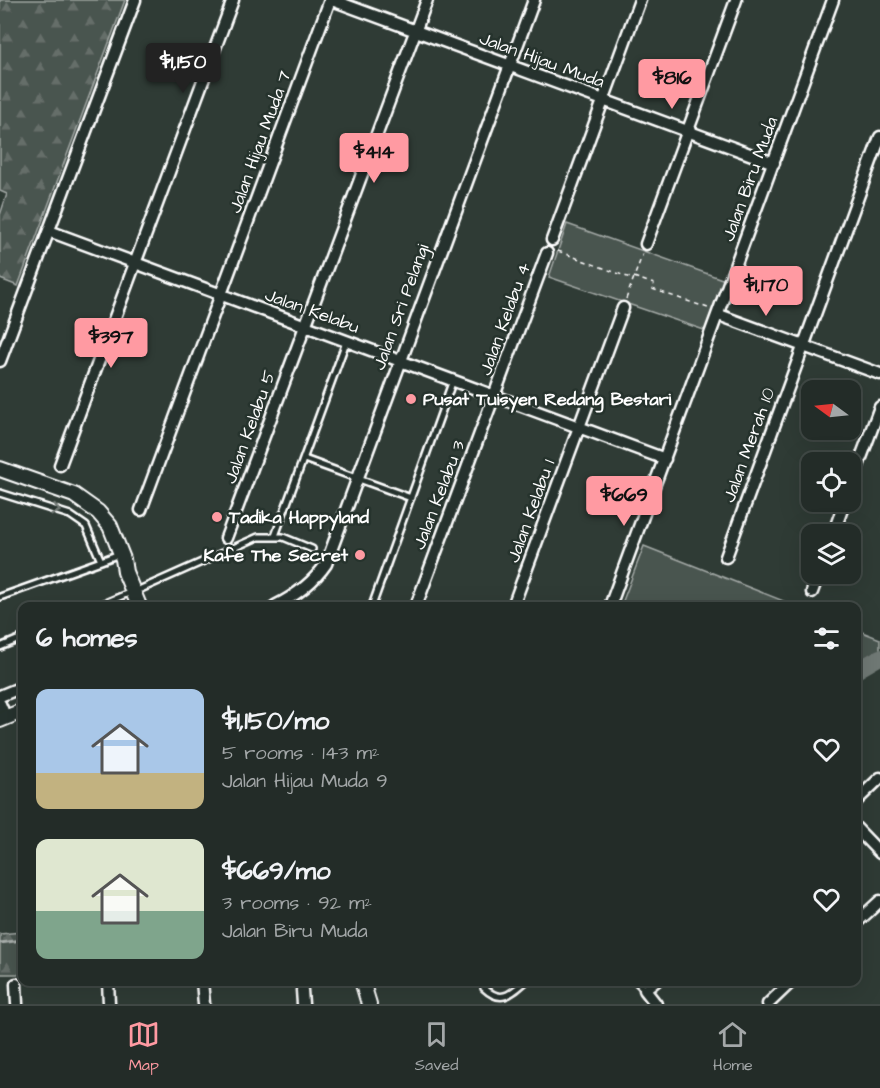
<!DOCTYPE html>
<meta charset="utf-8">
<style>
body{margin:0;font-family:"Architects Daughter",sans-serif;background:#2f3834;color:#f1f3f6;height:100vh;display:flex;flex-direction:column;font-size:22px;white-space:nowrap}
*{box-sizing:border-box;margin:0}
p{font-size:20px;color:#a3a7a8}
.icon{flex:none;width:33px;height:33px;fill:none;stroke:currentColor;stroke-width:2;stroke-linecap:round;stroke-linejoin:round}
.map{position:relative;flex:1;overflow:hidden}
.details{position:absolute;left:18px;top:602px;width:843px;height:384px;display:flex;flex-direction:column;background:#232c28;border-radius:12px;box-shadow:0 6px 24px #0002,0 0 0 2px #404845}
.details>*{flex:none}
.needle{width:39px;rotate:285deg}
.controls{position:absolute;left:801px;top:380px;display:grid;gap:12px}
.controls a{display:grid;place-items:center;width:60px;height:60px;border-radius:12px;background:#232c28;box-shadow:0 6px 24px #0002,0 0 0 2px #404845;font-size:30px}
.price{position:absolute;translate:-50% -51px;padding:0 14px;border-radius:6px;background:#ff9aa2;color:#111;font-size:20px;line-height:39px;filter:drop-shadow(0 2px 3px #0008)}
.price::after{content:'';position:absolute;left:50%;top:36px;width:18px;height:14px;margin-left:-9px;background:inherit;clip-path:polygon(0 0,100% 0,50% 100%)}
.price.active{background:#222;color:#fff}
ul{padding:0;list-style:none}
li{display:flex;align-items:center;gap:18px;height:150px;padding:0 18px}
li span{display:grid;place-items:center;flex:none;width:168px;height:120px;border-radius:12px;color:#555}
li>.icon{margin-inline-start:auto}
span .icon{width:72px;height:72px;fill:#fffc;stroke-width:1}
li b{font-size:26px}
h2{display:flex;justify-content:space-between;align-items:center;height:72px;padding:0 18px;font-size:26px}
.dock{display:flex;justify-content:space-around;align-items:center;height:84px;border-top:2px solid #404845;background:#232c28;font-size:16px;color:#a3a7a8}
.dock a{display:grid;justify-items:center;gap:3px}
.dock .active{color:#ff9aa2}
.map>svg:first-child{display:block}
.green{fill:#4a544f;stroke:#a4aaa7;stroke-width:1.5}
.forest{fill:url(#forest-firs);stroke:#a4aaa7;stroke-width:1.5}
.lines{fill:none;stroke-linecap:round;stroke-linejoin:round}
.stream{stroke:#a9afac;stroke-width:3}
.river{stroke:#707975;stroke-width:16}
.service-casing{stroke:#fff;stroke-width:10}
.minor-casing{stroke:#fff;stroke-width:15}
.tertiary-casing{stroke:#fff;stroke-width:18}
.path{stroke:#fff;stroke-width:1.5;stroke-dasharray:4.5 4.5;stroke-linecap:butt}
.service{stroke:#26332d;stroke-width:5}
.minor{stroke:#26332d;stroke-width:10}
.tertiary{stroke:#26332d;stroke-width:14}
.oneway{stroke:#727a76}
.poi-dot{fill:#ff9aa2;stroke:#26332d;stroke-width:2}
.labels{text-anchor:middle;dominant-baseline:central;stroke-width:5;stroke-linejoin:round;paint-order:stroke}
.street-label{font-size:18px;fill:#fff;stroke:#26332d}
.poi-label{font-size:18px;font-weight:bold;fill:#fff;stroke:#26332d;text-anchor:start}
</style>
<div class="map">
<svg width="880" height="1004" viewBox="0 0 880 1004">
<defs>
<pattern id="forest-firs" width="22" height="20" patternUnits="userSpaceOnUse" patternTransform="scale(1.5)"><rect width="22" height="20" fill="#4a544f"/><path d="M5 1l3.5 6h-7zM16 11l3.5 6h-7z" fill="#656e69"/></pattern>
</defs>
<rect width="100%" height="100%" fill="#2f3b35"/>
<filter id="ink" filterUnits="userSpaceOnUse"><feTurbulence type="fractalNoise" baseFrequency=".0167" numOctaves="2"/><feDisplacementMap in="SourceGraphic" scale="12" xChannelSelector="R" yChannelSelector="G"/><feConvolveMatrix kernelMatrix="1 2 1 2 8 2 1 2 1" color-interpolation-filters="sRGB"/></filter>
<g filter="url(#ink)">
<path class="green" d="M 567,224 L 725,280 L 707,331 L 549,277 Z
M 644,546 L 796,606 L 621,606 Z
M 857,630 L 880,639 L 880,650 L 857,665 Z"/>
<path class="forest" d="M 0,0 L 125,0 L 18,286 L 0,279 L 0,215 L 7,194 L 0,191 Z
M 22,932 L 22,974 L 0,974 L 0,934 Z"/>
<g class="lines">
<path class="stream" d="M 0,943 L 22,940"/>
<path class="river" d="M 856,671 L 880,657"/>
<g class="service-casing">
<path id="service" d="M 304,459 L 411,498
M 0,493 L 70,515 L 86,526 L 101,561 L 0,597
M 275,536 L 346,342
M 101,561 L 119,554
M 141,589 L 258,537 L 283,537 L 312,549
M 98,606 L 131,592
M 372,606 L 453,380
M 0,647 L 22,638
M 636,981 L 645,990
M 484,988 C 501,1004 510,995 526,981"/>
</g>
<g class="minor-casing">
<path id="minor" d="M 332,0 L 774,163
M 49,231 L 665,459
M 552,240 L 640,0
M 646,244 L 736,0
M 719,315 L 880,374
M 0,361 L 135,0
M 60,465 L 233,0
M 850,487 L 880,407
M 141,510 L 330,0
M 833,534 L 845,501
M 226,538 L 427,0
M 726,557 L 880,137
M 812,592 L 819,573
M 275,606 C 295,596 313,583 326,564 L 534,0
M 416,606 L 547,253
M 513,606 L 623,308
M 610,606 L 833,0
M 0,696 L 22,687
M 0,704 L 6,718
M 856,801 L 880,778
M 856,828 L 880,853
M 856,923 L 880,901
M 108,981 L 109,1004
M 202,981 L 204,1004
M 656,981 L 645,990 L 656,1004
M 16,984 L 17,1004
M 302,990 L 303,1004
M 768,1004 L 791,982"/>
</g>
<g class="tertiary-casing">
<path id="tertiary" d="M 0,469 L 74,495 L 98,512 L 110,526 L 123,559 L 125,572 L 139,606
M 0,720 L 22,711
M 362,981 L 369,1004"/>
</g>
<path class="path" d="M 558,251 L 633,279
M 634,277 L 654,284 L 652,289 L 708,308
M 626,299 L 643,253"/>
<use href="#service" class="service"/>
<use href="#minor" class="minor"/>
<use href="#tertiary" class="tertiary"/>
</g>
<defs><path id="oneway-chevron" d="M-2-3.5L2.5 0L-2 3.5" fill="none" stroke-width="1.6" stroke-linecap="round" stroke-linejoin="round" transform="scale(1.5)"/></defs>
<use class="oneway" href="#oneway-chevron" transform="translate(56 510) rotate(17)"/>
</g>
<g class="poi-dot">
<circle cx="411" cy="399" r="6"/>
<circle cx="217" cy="517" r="6"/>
<circle cx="360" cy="555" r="6"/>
</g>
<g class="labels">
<g class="street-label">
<text transform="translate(542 60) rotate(20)">Jalan Hijau Muda</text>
<text transform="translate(260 142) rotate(-70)">Jalan Hijau Muda 7</text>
<text transform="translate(750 179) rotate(-70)">Jalan Biru Muda</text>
<text transform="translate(401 307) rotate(-70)">Jalan Sri Pelangi</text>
<text transform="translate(312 311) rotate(20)">Jalan Kelabu</text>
<text transform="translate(505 319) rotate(-70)">Jalan Kelabu 4</text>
<text transform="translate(250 427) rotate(-70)">Jalan Kelabu 5</text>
<text transform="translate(749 445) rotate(-70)">Jalan Merah 10</text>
<text transform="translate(439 495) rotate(-69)">Jalan Kelabu 3</text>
<text transform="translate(531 511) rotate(-70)">Jalan Kelabu 1</text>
</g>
<g class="poi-label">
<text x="423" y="399">Pusat Tuisyen Redang Bestari</text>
<text x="229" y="517">Tadika Happyland</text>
<text x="348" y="555" text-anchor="end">Kafe The Secret</text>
</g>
</g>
</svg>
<div class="controls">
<a><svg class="needle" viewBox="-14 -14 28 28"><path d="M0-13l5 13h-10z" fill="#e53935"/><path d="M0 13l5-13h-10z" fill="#a3a7a8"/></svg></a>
<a><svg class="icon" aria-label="locate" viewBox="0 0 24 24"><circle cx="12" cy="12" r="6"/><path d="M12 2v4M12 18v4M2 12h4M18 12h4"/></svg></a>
<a><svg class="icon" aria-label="layers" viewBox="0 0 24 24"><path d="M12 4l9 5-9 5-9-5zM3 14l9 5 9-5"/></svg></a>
</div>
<b class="price active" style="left:183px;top:94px">$1,150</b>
<b class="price" style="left:672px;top:110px">$816</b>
<b class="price" style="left:374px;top:184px">$414</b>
<b class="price" style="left:766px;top:317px">$1,170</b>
<b class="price" style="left:111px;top:369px">$397</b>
<b class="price" style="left:624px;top:527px">$669</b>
<section class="details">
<h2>6 homes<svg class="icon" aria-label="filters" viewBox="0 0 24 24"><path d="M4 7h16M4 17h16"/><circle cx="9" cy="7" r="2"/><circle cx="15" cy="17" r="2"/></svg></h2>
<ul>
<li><span style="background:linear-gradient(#a9c7e8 70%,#c2b280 0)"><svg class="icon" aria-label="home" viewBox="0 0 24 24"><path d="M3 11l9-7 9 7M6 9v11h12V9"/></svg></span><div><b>$1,150/mo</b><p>5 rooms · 143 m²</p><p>Jalan Hijau Muda 9</p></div><svg class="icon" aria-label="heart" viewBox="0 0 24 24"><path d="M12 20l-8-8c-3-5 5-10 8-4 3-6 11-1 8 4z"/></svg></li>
<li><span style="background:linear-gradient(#dfe7d0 60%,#7fa58c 0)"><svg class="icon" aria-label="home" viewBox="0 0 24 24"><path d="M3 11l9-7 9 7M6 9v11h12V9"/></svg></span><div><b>$669/mo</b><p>3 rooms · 92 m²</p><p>Jalan Biru Muda</p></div><svg class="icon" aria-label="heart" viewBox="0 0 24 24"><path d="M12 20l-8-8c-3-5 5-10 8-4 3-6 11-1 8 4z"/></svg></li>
</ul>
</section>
</div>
<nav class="dock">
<a class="active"><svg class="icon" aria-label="map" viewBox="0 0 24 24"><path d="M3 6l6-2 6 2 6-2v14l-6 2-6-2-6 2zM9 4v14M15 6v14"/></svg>Map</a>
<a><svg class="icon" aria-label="saved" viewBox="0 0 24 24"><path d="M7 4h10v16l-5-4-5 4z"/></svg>Saved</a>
<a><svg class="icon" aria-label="home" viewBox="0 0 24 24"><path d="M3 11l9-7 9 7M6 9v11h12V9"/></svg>Home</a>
</nav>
